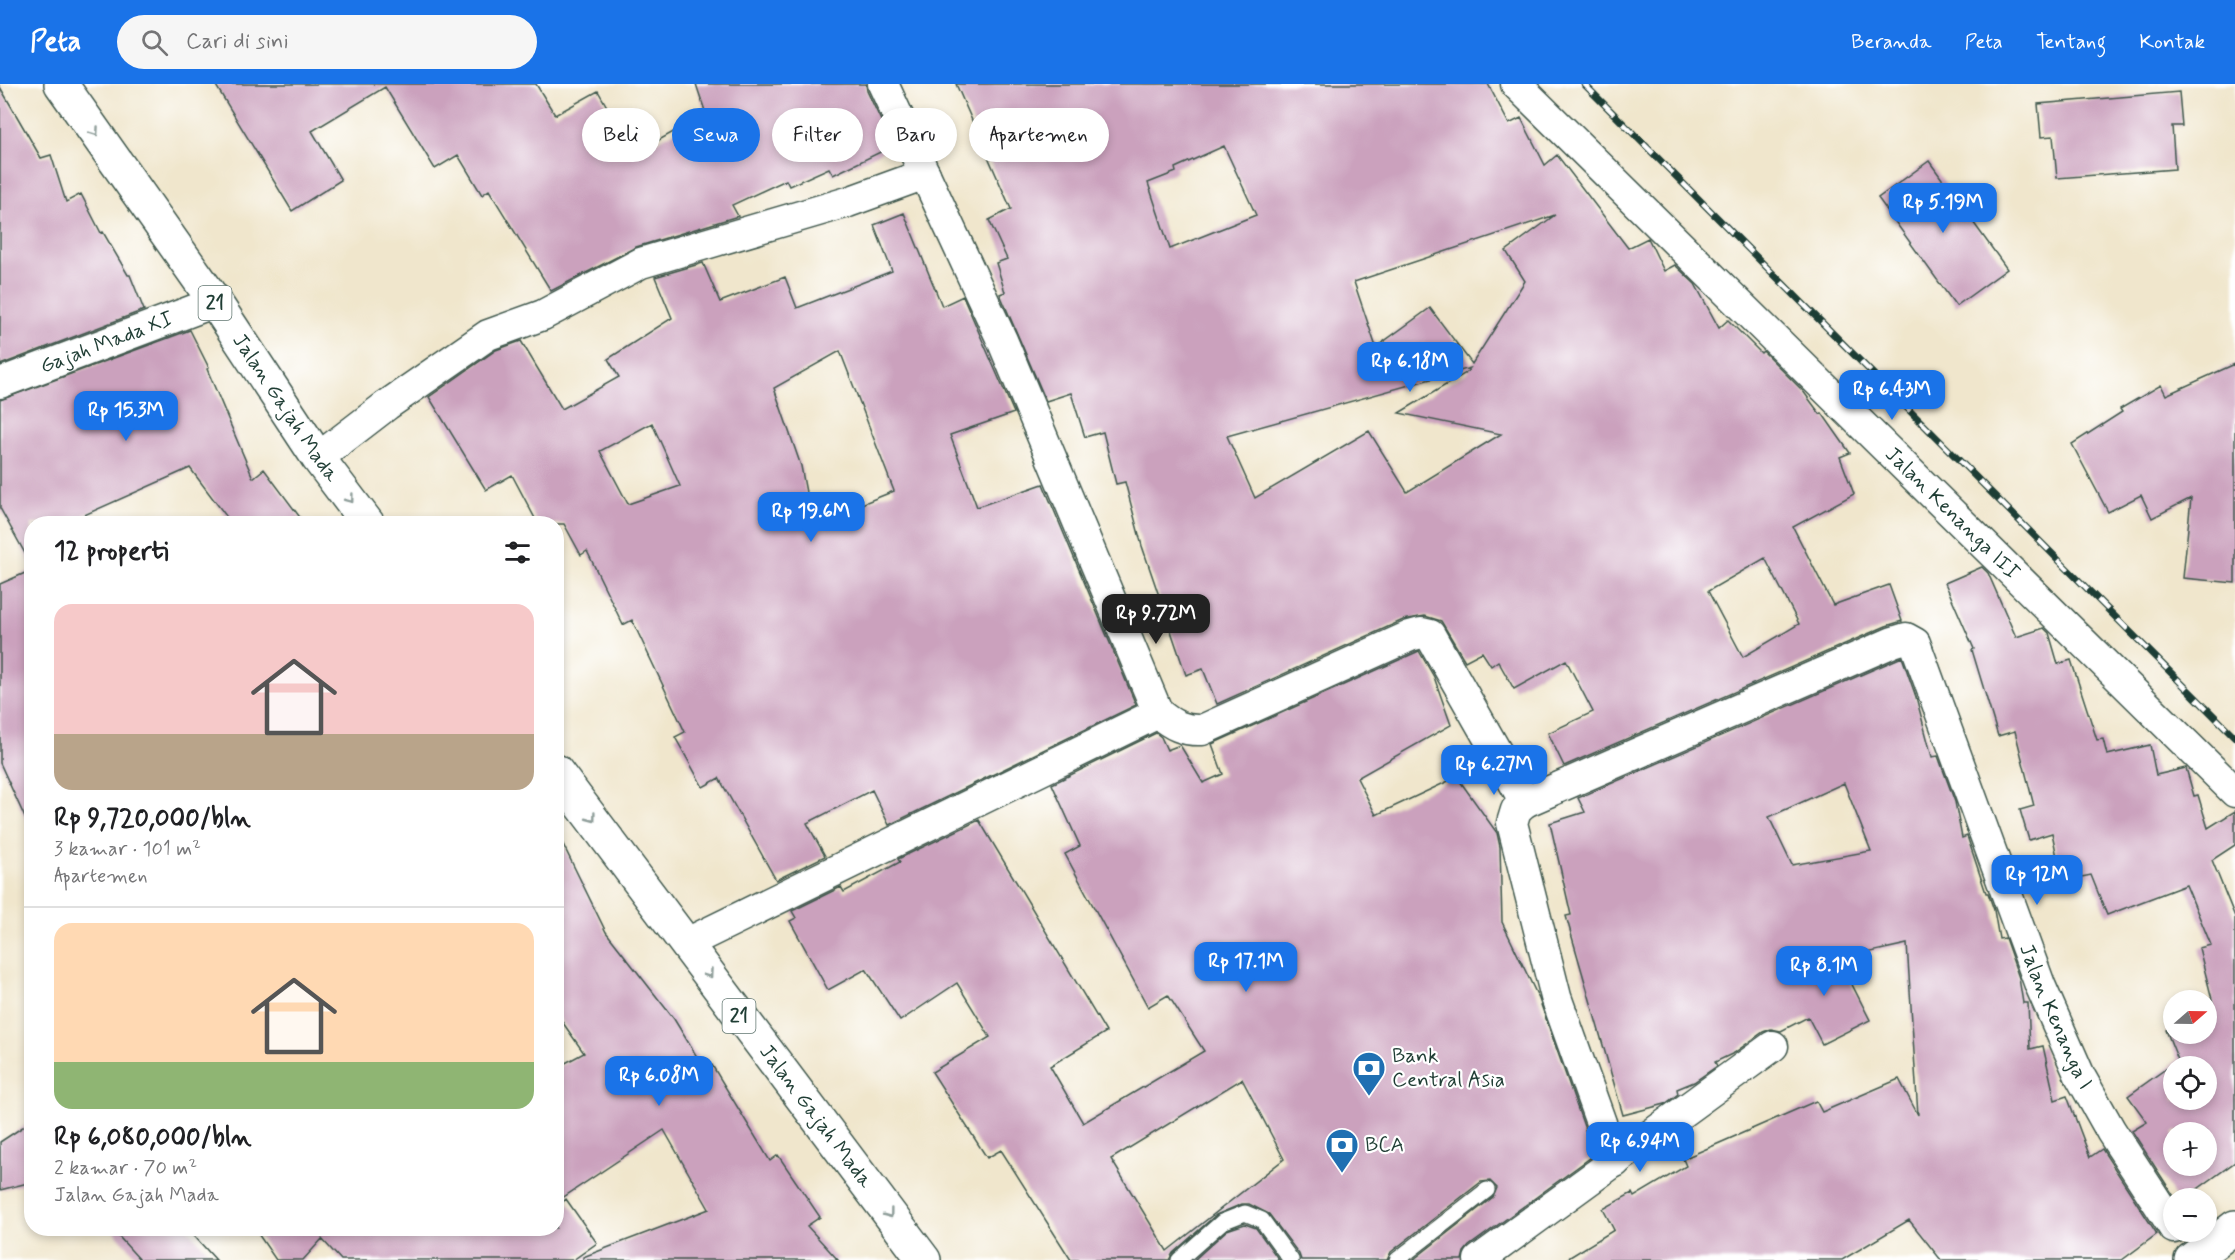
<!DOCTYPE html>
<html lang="id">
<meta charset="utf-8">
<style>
body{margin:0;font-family:Mynerve,sans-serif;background:#f6f6f6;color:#202124;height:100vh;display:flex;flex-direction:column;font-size:22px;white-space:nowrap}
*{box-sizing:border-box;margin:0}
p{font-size:20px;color:#757577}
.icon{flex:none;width:33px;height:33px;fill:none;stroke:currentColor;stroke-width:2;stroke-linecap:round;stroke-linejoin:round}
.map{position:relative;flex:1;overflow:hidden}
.details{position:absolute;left:24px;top:432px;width:540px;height:720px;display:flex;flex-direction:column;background:#fff;border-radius:24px;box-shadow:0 3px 9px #0003}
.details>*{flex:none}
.guide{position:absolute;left:582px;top:24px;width:570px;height:54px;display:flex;gap:12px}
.needle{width:39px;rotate:70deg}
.buttons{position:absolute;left:2163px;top:906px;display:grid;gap:12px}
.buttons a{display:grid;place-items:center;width:54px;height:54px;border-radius:50%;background:#fff;box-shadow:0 3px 9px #0003;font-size:30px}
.price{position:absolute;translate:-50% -51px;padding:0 14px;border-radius:12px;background:#1a73e8;color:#fff;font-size:20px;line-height:39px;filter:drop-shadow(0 2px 3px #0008)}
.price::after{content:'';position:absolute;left:50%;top:36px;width:18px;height:14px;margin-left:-9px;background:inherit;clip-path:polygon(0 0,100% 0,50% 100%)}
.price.active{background:#222;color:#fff}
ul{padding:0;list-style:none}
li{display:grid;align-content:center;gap:12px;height:318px;padding:0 30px}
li+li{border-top:2px solid #e0e0e0}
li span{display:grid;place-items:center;height:186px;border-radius:18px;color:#555}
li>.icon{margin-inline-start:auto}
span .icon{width:108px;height:108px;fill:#fffc;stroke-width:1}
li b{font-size:26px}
h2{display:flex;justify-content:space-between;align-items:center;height:72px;padding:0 30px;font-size:26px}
.pill{padding:0 21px;border-radius:27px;background:#fff;box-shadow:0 3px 9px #0003;font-size:21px;line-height:54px}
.pill.active{background:#1a73e8;color:#fff}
header{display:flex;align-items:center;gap:36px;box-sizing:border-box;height:84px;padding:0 30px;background:#1a73e8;color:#fff}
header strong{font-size:28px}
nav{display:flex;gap:33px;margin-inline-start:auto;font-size:21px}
.search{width:420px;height:54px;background:#f6f6f6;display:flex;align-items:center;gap:15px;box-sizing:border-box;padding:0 21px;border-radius:33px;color:#757577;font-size:22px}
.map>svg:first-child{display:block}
.building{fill:#cba1bd;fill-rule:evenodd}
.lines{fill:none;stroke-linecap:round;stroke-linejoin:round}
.service-casing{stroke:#3e564b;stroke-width:18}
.minor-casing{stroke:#3e564b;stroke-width:33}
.secondary-casing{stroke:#3e564b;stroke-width:36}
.trunk-casing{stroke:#3e564b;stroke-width:36}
.service{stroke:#fff;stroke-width:15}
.minor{stroke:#fff;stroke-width:30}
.secondary{stroke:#fff;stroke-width:33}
.trunk{stroke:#fff;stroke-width:33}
.rail-casing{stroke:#1f3d34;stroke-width:7}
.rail{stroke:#fff;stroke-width:4.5;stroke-dasharray:14;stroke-linecap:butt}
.oneway{stroke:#8f9e9a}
.labels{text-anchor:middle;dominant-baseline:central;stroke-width:4.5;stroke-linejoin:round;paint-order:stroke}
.shield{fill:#fff;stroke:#627771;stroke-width:1.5}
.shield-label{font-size:20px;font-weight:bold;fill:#1f3d34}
.street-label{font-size:21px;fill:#1f3d34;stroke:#fff}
.poi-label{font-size:21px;fill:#1f3d34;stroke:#fff;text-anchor:start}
</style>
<header>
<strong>Peta</strong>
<div class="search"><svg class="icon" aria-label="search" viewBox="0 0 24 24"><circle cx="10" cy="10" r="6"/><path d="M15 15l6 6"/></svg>Cari di sini</div>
<nav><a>Beranda</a><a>Peta</a><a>Tentang</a><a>Kontak</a></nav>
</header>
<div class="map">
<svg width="2235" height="1176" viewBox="0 0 2235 1176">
<rect width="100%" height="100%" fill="#fff"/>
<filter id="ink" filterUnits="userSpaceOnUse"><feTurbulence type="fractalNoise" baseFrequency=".0167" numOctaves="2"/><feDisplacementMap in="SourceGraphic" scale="12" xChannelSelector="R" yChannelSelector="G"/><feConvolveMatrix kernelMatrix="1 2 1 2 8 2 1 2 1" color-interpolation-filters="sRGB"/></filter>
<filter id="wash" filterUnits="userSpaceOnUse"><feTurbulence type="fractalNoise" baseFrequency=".008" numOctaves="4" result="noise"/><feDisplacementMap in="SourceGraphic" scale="24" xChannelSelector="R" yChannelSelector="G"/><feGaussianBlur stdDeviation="1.35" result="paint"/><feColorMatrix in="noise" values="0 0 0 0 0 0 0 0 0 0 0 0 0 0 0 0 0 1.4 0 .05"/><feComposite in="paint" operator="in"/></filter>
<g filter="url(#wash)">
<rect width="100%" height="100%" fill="#f0e6cc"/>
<g id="blocks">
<path class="building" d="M 215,0 L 536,0 L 555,31 L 598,7 L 634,70 L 706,30 L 696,0 L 866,0 L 867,7 L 893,62 L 833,91 L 829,84 L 789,102 L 786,96 L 732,121 L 738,132 L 636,163 L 551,207 L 489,106 L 482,111 L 458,71 L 435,85 L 385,3 L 312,47 L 341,96 L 292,127 Z
M 956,0 L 1488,0 L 1509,40 L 1521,34 L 1545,81 L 1557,71 L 1628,164 L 1648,154 L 1664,187 L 1675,181 L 1695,200 L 1719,244 L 1728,236 L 1761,269 L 1763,267 L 1803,307 L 1820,330 L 1822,329 L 1850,369 L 1840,373 L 1854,410 L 1793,443 L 1833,521 L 1889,501 L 1902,537 L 1886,542 L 1564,682 L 1548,649 L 1593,628 L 1566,576 L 1514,605 L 1498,577 L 1491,582 L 1482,568 L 1465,577 L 1441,537 L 1425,532 L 1403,536 L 1217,620 L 1203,585 L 1186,591 L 1142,462 L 1125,398 L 1116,400 L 1103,348 L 1085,353 L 1071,309 L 1046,317 L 1000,210 L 1005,208 L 996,179 L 1007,175 L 989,136 L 1011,125 ZM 1224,62 L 1256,131 L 1170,165 L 1148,99 L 1176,88 L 1175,84 ZM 1555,131 L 1506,167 L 1525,197 L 1472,280 L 1430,224 L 1376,263 L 1354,198 ZM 1470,284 L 1466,289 L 1399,329 L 1501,350 L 1407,408 L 1369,347 L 1255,414 L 1227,352 ZM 1765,474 L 1799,540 L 1743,573 L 1708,507 Z
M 0,3 L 41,74 L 51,71 L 66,118 L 81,110 L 101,149 L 103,148 L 128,191 L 130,191 L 144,226 L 0,281 Z
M 2179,8 L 2182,42 L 2172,42 L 2175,85 L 2057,94 L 2053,52 L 2041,53 L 2038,20 Z
M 1929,77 L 2007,185 L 1956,222 L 1878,114 Z
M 904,129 L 942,222 L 963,212 L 1014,329 L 950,351 L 977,423 L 1043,400 L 1136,621 L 889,741 L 872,706 L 807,739 L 825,772 L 776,796 L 719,694 L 703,703 L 675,653 L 685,648 L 632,536 L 623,541 L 587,467 L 581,471 L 564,440 L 538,440 L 512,391 L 486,406 L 429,313 L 496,266 L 521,257 L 562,325 L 619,293 L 608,275 L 672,234 L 655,193 L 703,179 L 720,218 L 785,193 L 797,224 L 892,187 L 874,141 ZM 840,267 L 894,407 L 812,440 L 801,382 L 774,304 ZM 652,339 L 680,402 L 628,420 L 600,367 Z
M 190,246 L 209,284 L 207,285 L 253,394 L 264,385 L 305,440 L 232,440 L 190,384 L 82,432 L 86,440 L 32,440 L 32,482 L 0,424 L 0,316 Z
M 2235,280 L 2235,499 L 2183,494 L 2191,414 L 2152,434 L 2141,411 L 2108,428 L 2072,360 L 2122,328 L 2120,325 L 2161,301 L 2166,311 Z
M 1982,483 L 1988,489 L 2016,553 L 2044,544 L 2049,549 L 2058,580 L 2071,576 L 2097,656 L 2103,655 L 2107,671 L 2150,661 L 2156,691 L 2186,684 L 2194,712 L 2198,711 L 2208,744 L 2235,727 L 2235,761 L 2212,776 L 2235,833 L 2235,1078 L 2185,1114 L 2175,1114 L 2132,1047 L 2147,1038 L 2128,1012 L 2178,976 L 2166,946 L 2174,943 L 2174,950 L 2206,950 L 2206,931 L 2215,927 L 2199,864 L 2211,861 L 2186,801 L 2107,831 L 2091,791 L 2062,797 L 2052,749 L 2029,756 L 2020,726 L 2034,722 L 2015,647 L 1998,652 L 1972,566 L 1974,565 L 1945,499 ZM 2174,982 L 2206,982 L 2206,1016 L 2174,1016 ZM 2174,1048 L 2206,1048 L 2206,1082 L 2174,1082 Z
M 32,486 L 32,749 L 0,679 L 0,500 Z
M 1419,567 L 1434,593 L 1451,641 L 1357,694 L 1376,731 L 1457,693 L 1497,749 L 1500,763 L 1502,838 L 1539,915 L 1594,1071 L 1469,1162 L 1464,1168 L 1462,1176 L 1413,1176 L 1493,1113 L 1497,1104 L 1490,1097 L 1481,1098 L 1391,1168 L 1387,1176 L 1301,1176 L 1299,1170 L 1269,1130 L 1249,1120 L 1242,1120 L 1216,1131 L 1173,1169 L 1169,1176 L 1071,1176 L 1001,1066 L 987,1074 L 932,988 L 990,953 L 957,899 L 900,937 L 866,885 L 828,906 L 790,837 L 796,834 L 792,827 L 841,803 L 844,808 L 900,778 L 898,775 L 979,736 L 1106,948 L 1050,982 L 1083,1039 L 1204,967 L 1168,911 L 1148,923 L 1065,770 L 1080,762 L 1052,700 L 1156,649 L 1161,653 L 1167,666 L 1180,661 L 1203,699 L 1223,690 L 1212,660 ZM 1242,995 L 1284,1075 L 1167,1167 L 1111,1075 Z
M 1902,573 L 1916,613 L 1932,673 L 1938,672 L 1955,718 L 1962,754 L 1967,752 L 1986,809 L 1988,809 L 1994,826 L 1999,855 L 2005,854 L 2019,894 L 2023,919 L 2028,919 L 2030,965 L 2043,962 L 2055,1016 L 2067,1012 L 2090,1073 L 2102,1065 L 2157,1150 L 2122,1176 L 1941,1176 L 1909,1136 L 1842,1176 L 1565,1176 L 1614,1146 L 1603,1125 L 1632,1109 L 1634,1113 L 1686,1082 L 1683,1075 L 1816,1017 L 1822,1028 L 1899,995 L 1918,1031 L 1907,860 L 1839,875 L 1870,936 L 1822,960 L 1808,933 L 1781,947 L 1771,945 L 1763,948 L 1734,969 L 1715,978 L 1717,982 L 1694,998 L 1677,1005 L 1678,1010 L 1665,1020 L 1623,1031 L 1566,832 L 1571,831 L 1550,739 L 1585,728 L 1578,714 ZM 1844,699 L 1871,767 L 1792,781 L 1769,733 Z
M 556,746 L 606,848 L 674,935 L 705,986 L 712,981 L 770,1077 L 778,1071 L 820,1133 L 807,1142 L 838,1176 L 583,1176 L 583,1173 L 709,1125 L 664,1046 L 556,1118 L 556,984 L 584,969 L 556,929 Z
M 32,1037 L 32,1098 L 0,1106 L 0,1058 Z
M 566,1115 L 597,1159 L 573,1176 L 341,1176 L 322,1155 L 303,1176 L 276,1176 L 254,1144 L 556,1144 L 556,1124 Z
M 1245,1140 L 1256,1144 L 1279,1176 L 1194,1176 L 1227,1146 Z
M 111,1144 L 187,1144 L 216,1176 L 140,1176 Z"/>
</g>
</g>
<g filter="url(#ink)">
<use href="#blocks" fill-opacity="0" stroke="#3e564b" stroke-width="1.5"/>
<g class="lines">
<g class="service-casing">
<path id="service" d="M 1179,1176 L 1222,1138 L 1245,1129 L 1262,1136 L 1291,1176
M 1397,1176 L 1487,1106"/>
</g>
<g class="minor-casing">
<g id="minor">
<path id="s1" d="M 1516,0 L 2235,708"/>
<path id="s2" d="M 0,299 L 215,218"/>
<path d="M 318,374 L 387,321 L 488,251 L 543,231 L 641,179 L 848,118 L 925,90"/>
<path id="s3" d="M 1158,629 C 1172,641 1184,647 1202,646 L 1410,552 L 1421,549 L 1430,551 L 1525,718 L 1893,558 L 1906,554 L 1915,559 L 2040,901 L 2080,992 L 2111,1047 L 2174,1144"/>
<path d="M 1525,718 L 1516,726 L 1512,739 L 1556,913 L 1615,1078"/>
<path d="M 687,859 L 1158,629 L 1002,256 L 883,0"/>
<path d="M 1479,1176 L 1773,962"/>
</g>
</g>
<g class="secondary-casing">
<path id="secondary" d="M 2191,1176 L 2235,1143"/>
</g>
<g class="trunk-casing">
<g id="trunk">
<path id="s4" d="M 61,0 L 215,218 L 318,374 L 368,440"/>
<path id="s5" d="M 556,687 L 924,1176"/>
</g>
</g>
<use href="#service" class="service"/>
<use href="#minor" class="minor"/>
<use href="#secondary" class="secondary"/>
<use href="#trunk" class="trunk"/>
<g class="rail-casing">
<path id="rail" d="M 1584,0 L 2235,653"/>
</g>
<use href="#rail" class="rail"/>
</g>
<defs><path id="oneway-chevron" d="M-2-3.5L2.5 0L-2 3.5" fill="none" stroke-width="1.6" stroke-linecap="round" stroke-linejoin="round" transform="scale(1.5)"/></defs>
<g class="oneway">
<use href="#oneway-chevron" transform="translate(95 48) rotate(55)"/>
<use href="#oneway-chevron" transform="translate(350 415) rotate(53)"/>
<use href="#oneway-chevron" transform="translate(592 734) rotate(53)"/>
<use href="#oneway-chevron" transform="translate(709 890) rotate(55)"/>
<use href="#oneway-chevron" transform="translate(889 1130) rotate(53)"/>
</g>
</g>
<defs>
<g id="bank-pin" transform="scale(1.725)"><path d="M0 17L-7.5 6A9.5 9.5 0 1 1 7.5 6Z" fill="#1f6fb2" stroke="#fff"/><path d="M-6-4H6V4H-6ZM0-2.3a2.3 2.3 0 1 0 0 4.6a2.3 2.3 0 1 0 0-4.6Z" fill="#fff"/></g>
</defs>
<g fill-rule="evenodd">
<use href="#bank-pin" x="1369" y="984"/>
<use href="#bank-pin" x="1342" y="1061"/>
</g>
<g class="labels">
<g class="shield">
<rect x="198.5" y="202" width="33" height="34" rx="4.5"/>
<rect x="722.5" y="915" width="33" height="34" rx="4.5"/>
</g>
<g class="shield-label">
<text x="215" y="219">21</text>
<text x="739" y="932">21</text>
</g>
<g class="street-label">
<text stroke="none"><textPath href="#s2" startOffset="114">Gajah Mada XI</textPath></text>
<text stroke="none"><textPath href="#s4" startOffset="394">Jalan Gajah Mada</textPath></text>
<text stroke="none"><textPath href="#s1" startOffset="612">Jalan Kenanga III</textPath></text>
<text stroke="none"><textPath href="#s3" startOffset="1314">Jalan Kenanga I</textPath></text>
<text stroke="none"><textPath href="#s5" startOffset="432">Jalan Gajah Mada</textPath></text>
</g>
<g class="poi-label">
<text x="1392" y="972">Bank<tspan x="1392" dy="24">Central Asia</tspan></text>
<text x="1365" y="1061">BCA</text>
</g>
</g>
</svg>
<div class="buttons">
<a><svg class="needle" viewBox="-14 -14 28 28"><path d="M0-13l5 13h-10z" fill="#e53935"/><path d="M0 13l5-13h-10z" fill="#757577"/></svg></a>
<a><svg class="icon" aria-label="locate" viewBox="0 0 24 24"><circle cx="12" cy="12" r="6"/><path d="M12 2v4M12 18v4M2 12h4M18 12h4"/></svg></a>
<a>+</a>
<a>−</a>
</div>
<b class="price" style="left:1943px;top:150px">Rp 5.19M</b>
<b class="price" style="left:1410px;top:309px">Rp 6.18M</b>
<b class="price" style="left:1892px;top:337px">Rp 6.43M</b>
<b class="price" style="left:126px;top:358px">Rp 15.3M</b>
<b class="price" style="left:811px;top:459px">Rp 19.6M</b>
<b class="price active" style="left:1156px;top:561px">Rp 9.72M</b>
<b class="price" style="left:1494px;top:712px">Rp 6.27M</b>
<b class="price" style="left:2037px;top:822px">Rp 12M</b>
<b class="price" style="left:1246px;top:909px">Rp 17.1M</b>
<b class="price" style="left:1824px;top:913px">Rp 8.1M</b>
<b class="price" style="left:659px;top:1023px">Rp 6.08M</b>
<b class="price" style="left:1640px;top:1089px">Rp 6.94M</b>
<div class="guide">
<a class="pill">Beli</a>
<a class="pill active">Sewa</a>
<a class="pill">Filter</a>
<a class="pill">Baru</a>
<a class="pill">Apartemen</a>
</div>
<section class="details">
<h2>12 properti<svg class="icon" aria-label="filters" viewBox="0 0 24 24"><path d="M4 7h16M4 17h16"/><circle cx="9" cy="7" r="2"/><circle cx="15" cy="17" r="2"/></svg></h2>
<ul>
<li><span style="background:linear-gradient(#f6c9c9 70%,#b9a48a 0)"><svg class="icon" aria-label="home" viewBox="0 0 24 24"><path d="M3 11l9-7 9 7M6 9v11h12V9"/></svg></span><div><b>Rp 9,720,000/bln</b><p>3 kamar · 101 m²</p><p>Apartemen</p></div></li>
<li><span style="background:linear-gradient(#ffd9b3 75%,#8fb573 0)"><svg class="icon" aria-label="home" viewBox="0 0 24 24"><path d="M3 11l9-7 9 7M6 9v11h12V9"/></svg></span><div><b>Rp 6,080,000/bln</b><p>2 kamar · 70 m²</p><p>Jalan Gajah Mada</p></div></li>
</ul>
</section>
</div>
